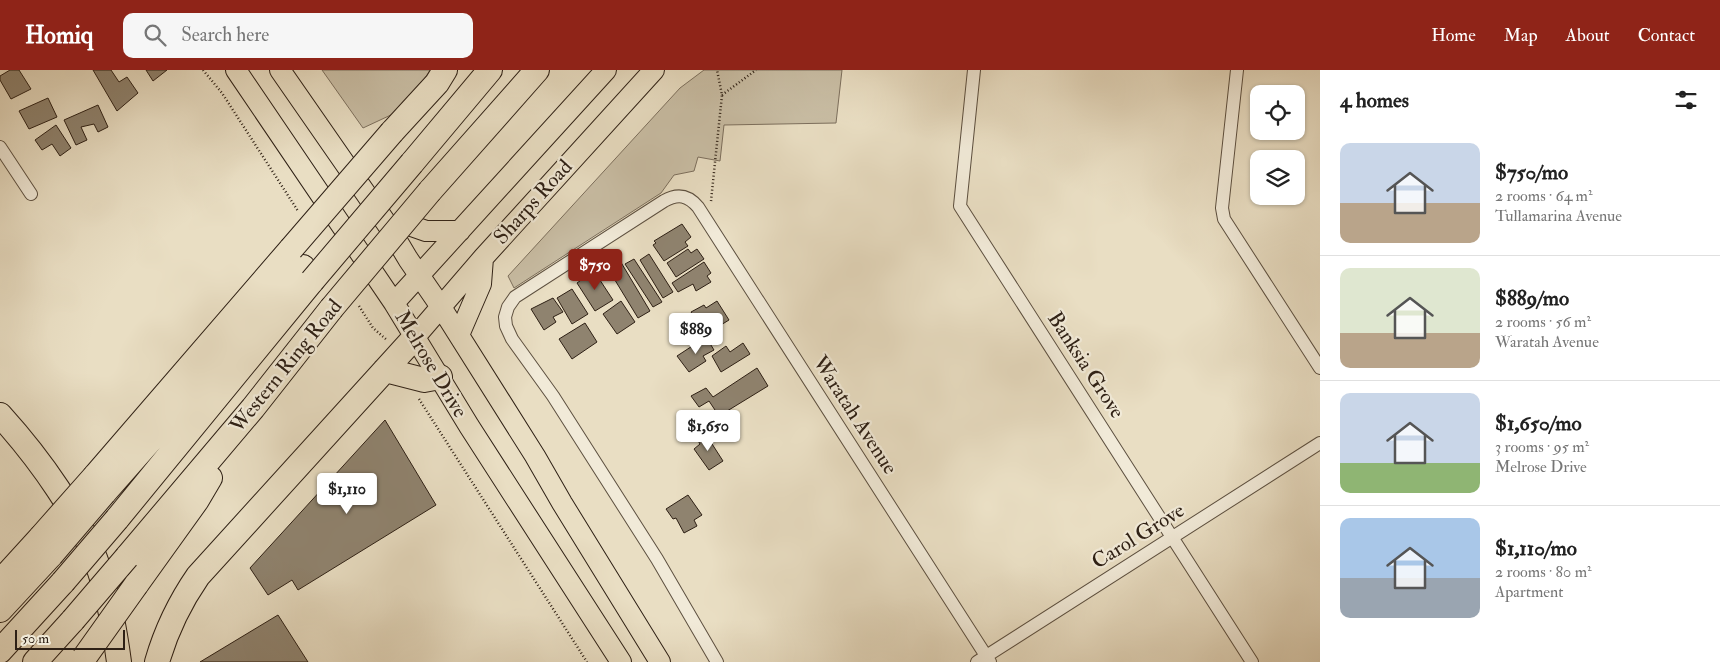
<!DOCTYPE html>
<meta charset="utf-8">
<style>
body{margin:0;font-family:"IM FELL Double Pica",serif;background:#f6f6f6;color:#222;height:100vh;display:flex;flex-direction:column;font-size:19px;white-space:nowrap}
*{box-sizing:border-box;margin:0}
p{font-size:16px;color:#767676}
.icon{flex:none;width:28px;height:28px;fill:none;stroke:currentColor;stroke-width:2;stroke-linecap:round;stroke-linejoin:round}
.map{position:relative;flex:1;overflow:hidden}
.panel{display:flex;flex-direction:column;background:#fff;width:400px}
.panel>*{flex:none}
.fabs{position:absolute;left:1250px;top:15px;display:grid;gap:10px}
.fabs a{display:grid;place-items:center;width:55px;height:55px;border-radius:10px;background:#fff;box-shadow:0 1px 4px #0004;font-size:25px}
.scale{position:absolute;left:15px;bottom:12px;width:110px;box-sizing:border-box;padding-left:5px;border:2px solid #2e2015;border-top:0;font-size:14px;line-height:18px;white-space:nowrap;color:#2e2015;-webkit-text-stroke:4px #f1ead8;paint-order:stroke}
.price{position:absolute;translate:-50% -42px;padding:0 11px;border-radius:5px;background:#fff;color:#222;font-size:16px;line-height:32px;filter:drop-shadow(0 1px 2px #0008)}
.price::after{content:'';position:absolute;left:50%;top:30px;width:15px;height:11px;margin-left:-8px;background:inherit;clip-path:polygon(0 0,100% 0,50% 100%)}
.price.active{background:#8f2418;color:#fff}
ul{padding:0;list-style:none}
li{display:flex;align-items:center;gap:15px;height:125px;padding:0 20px}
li+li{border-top:1px solid #e0e0e0}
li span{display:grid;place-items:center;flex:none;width:140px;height:100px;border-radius:10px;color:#555}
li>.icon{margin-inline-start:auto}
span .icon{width:60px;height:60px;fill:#fffc;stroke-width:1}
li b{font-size:21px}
h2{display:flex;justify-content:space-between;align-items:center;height:60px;padding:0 20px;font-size:21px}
header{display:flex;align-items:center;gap:30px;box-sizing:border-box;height:70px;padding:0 25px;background:#8f2418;color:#fff}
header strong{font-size:24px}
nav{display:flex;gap:28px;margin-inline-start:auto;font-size:18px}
.search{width:350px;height:45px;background:#f6f6f6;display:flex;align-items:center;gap:12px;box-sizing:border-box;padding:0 18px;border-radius:10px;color:#767676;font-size:19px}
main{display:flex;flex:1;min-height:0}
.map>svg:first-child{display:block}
.green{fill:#c9bea5;stroke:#7c6f5d}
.building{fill:#8f836f;stroke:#2e2015}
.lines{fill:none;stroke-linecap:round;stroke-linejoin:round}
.street-casing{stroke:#5d5040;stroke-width:14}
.primary-casing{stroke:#2e2015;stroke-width:22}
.highway-casing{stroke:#2e2015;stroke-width:26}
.path{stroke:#2e2015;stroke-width:2.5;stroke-dasharray:1 2.5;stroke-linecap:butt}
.street{stroke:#f1ead8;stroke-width:12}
.primary{stroke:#e9dec3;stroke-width:20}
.highway{stroke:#e9dec3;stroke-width:24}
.highway-bridge-casing{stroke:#2e2015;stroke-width:26;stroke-linecap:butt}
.highway-bridge{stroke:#e9dec3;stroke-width:24}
.labels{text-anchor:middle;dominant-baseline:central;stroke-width:4.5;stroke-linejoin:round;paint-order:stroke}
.street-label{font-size:21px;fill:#2e2015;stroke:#f1ead8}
</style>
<header>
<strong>Homiq</strong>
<div class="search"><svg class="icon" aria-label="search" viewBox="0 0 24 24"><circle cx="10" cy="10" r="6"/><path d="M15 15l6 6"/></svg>Search here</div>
<nav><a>Home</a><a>Map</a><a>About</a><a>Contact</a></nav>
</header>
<main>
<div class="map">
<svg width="1320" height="592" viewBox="0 0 1320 592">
<rect width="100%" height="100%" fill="#e9dec3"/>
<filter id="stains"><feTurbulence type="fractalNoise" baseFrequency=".004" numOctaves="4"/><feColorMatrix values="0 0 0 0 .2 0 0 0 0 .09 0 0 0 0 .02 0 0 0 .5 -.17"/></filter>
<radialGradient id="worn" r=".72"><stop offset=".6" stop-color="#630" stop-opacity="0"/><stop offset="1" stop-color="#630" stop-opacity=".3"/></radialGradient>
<path class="green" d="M 322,0 L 430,0 L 416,23 L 393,44 L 363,58 Z
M 704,0 L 842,0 L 836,53 L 724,55 L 720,91 L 698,87 L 694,101 L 674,105 L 661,123 L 514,218 L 508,206 L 680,18 Z"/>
<path class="building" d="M 10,0 L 19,0 L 31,19 L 11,29 L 0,10 L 0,6 Z
M 93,0 L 111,0 L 119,12 L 127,7 L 138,23 L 117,41 Z
M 146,0 L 167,0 L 153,11 Z
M 48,28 L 57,47 L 29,59 L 19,41 Z
M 98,35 L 108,57 L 98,62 L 94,54 L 81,57 L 87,70 L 76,75 L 64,50 Z
M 56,55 L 71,78 L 60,86 L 52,74 L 42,80 L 35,70 Z
M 682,154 L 691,167 L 685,172 L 688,176 L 664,191 L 653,175 L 656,173 L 654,171 Z
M 688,179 L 691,183 L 697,179 L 704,189 L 676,207 L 667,193 Z
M 649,184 L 673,222 L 663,228 L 640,190 Z
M 619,189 L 650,241 L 638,248 L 607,197 Z
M 634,189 L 662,232 L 653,237 L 625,194 Z
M 704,192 L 711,203 L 707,206 L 711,212 L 696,221 L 693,214 L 678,222 L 672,213 Z
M 594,201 L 613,230 L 595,241 L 577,213 Z
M 572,219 L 588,244 L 572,254 L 557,228 Z
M 553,228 L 563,242 L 553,247 L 556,252 L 544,260 L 531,239 Z
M 621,231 L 635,252 L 617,264 L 603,244 Z
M 717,231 L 729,250 L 706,264 L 691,242 L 704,235 L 706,238 Z
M 585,253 L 597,272 L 572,289 L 559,269 Z
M 706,267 L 714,280 L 703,286 L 706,291 L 689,302 L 677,286 Z
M 743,273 L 750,284 L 721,302 L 712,286 L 726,276 L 730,282 Z
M 757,298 L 768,316 L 719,346 L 709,331 L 699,337 L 691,326 L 706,318 L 713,327 Z
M 385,350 L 436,435 L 298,520 L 292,510 L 268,525 L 250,498 Z
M 705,363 L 723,391 L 709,400 L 694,379 L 700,374 L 697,369 Z
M 688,425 L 702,445 L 694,450 L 697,456 L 684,463 L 676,448 L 673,449 L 666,439 Z
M 278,545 L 308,592 L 200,592 Z"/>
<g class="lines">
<g class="street-casing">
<path id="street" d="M 974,0 L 960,136 L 1252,592
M 1237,0 L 1222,138 L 1224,149 L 1320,298
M 0,77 L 31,124
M 717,592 L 657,489 L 553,326 L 512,269 L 506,256 L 505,247 L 508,237 L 515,227 L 664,131 C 678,123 688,125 698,137 L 990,592
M 977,592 L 1320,373"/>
</g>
<g class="primary-casing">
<path id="primary" d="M 236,0 L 394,233 L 469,356 L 621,592
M 280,0 L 389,157 L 408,189 L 441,237 L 535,386 L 562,433 L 660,592
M 391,157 L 406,154 L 426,161 L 460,161
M 394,233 L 606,0
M 459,265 L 481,214 L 483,188
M 415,267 L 483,188 L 654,0"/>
</g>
<g class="highway-casing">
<path id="highway" d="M 392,62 L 437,13 L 445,0
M 412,93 L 490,0
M 430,121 L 537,0
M 385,300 L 424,310 L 440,307
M 0,345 C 39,388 82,447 100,502 C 110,532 115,562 119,592
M 95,406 L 291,179
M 104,423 L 303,197
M 117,449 L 312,211
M 127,487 L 253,338 L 331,239
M 0,512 L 41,467
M 136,515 L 197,430 L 210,408
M 0,540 L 51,485
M 0,581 L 63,512
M 35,592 L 73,550
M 157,592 C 166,561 180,532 198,506 L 415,267"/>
</g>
<path class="path" d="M 203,0 L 222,23 L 298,141
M 722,25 L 756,0
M 711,131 L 722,25 L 717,0
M 359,236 L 373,258 L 387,270
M 419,329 L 587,592"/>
<use href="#street" class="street"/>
<use href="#primary" class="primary"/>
<use href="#highway" class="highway"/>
<g class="highway-bridge-casing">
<path id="highway-bridge" d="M 291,179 L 392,62
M 312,211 L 412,93
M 331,239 L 430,121
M 41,467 L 95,406
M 51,485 L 104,423
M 63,512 L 117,449
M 73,550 L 127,487
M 84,588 L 136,515"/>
</g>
<use href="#highway-bridge" class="highway-bridge"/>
</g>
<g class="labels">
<g class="street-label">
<text transform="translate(533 132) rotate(-48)">Sharps Road</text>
<text transform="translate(431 294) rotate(59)">Melrose Drive</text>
<text transform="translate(1086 295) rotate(57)">Banksia Grove</text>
<text transform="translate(286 296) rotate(-51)">Western Ring Road</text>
<text transform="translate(855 345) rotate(57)">Waratah Avenue</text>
<text transform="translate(1138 466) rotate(-32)">Carol Grove</text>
</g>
</g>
<rect width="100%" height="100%" filter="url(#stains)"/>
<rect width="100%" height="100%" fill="url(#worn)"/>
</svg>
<div class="fabs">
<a><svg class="icon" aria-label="locate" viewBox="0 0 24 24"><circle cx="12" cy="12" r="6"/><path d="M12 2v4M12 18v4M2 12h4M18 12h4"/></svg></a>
<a><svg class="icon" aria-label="layers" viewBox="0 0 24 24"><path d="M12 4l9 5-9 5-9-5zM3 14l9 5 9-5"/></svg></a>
</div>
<div class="scale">50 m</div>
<b class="price active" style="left:595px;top:221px">$750</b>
<b class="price" style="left:696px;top:285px">$889</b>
<b class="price" style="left:708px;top:382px">$1,650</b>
<b class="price" style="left:347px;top:445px">$1,110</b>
</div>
<section class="panel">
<h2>4 homes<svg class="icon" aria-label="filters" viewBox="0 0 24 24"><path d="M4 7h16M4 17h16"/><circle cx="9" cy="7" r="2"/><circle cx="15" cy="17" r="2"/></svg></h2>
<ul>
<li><span style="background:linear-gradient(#c9d6e8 60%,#b9a48a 0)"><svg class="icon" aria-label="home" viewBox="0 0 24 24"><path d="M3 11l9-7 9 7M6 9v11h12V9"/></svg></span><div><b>$750/mo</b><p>2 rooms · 64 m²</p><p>Tullamarina Avenue</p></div></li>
<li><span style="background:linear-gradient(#dfe7d0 65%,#b9a48a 0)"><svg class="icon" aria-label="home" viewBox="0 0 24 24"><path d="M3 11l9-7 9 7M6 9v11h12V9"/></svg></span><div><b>$889/mo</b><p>2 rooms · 56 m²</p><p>Waratah Avenue</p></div></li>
<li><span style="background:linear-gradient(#c9d6e8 70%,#8fb573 0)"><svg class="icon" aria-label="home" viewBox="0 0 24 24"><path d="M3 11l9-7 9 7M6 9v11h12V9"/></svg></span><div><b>$1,650/mo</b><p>3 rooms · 95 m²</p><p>Melrose Drive</p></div></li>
<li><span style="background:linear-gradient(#a9c7e8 60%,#9aa5b1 0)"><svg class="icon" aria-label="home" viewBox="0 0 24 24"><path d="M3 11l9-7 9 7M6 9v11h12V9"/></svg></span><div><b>$1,110/mo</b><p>2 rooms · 80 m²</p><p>Apartment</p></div></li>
</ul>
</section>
</main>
